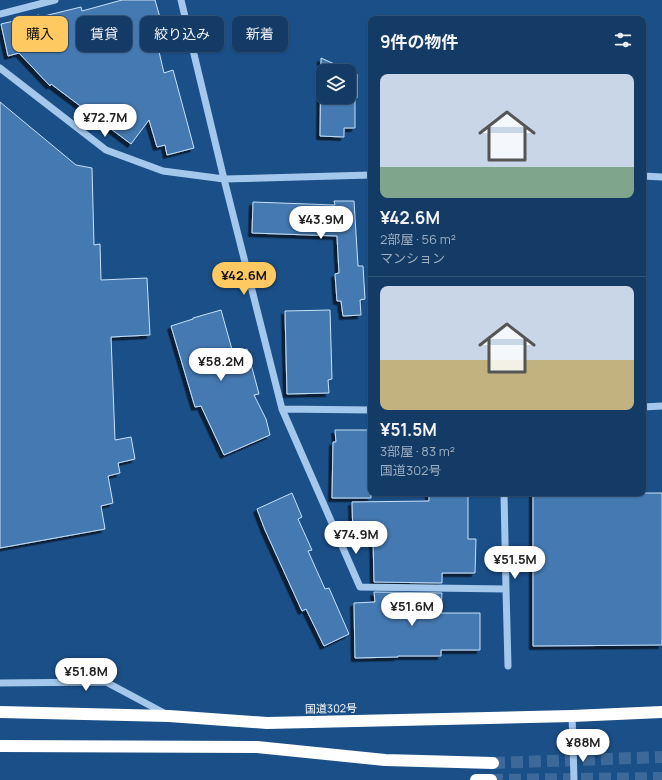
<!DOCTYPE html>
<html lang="ja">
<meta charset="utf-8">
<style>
body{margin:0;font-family:Manrope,"Noto Sans JP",sans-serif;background:#1d426c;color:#f1f3f6;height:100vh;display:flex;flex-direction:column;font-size:15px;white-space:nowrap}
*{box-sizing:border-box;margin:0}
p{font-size:13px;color:#9dadbf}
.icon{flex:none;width:22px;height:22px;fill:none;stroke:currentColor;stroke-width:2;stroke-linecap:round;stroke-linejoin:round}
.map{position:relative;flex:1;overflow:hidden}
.details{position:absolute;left:368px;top:16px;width:278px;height:480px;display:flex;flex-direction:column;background:#143b66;border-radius:8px;box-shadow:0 1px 3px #0004,0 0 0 1px #33557a}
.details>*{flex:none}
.guide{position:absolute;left:12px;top:16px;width:296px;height:36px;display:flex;gap:8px}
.tools{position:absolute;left:316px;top:64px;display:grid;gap:8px}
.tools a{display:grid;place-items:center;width:40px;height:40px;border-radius:8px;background:#143b66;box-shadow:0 1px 3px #0004,0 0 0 1px #33557a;font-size:20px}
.price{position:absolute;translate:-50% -34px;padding:0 9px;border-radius:14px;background:#fff;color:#222;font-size:13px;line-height:26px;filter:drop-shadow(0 1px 2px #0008)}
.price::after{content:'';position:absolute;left:50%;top:24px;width:12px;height:9px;margin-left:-6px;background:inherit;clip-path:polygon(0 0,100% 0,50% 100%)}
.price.selected{background:#fec960;color:#111}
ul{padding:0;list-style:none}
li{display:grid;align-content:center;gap:8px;height:212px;padding:0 12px}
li+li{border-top:1px solid #33557a}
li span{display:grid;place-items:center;height:124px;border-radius:8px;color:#555}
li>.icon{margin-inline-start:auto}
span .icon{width:72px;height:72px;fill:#fffc;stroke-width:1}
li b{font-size:17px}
h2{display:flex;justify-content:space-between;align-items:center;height:48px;padding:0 12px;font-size:17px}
.pill{padding:0 14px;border-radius:8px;background:#143b66;box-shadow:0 1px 3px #0004,0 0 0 1px #33557a;font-size:14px;line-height:36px}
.pill.selected{background:#fec960;color:#111}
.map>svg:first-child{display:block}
.building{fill:#4479b1;stroke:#c9e1f9;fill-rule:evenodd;filter:url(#shadow)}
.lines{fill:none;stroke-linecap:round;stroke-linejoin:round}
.highway-tunnel{stroke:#3d699a;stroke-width:12;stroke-dasharray:12 6;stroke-linecap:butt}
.minor{stroke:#a4c8ec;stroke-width:7}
.highway{stroke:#fff;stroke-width:12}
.minor-bridge{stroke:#a4c8ec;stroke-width:7}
.labels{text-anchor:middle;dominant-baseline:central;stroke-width:4;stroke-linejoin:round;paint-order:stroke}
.street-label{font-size:11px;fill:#fff;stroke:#1b4f88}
</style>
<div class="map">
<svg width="662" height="780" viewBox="0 0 662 780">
<defs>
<filter id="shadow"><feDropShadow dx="-3.5" dy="3.5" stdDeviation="0" flood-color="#0009"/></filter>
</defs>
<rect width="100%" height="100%" fill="#1b4f88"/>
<path class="building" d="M 122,0 L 155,0 L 163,28 L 154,30 L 164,73 L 173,70 L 194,148 L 167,155 L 165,145 L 157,147 L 149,120 L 131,144 L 51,84 L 50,86 L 19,53 L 8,56 L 1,24 L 39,15 L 40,17 L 81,7 L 82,11 Z
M 321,58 L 357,74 L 357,98 L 355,98 L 355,128 L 344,128 L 344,137 L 320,136 ZM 323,71 L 349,71 L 349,97 L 323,97 Z
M 0,102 L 76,165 L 92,168 L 94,245 L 100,244 L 101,280 L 147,278 L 150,335 L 111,337 L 115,440 L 131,437 L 135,459 L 118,463 L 120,473 L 108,476 L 113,503 L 101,506 L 105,529 L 0,548 Z
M 334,201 L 354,201 L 358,266 L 363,266 L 365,299 L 360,300 L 361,315 L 343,316 L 341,301 L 337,301 L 335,274 L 339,273 L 337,236 L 252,233 L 253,202 L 335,205 Z
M 221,310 L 233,353 L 247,349 L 259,394 L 254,395 L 266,419 L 270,435 L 224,455 L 201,406 L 195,407 L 171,326 L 193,319 L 193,318 Z
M 330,310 L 332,379 L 328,380 L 329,393 L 287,394 L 285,311 Z
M 335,430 L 371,430 L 371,498 L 332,498 L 333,442 L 336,442 Z
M 292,493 L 302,517 L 298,519 L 312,550 L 308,551 L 325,589 L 329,588 L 349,634 L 324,646 L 306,609 L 302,611 L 265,530 L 257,509 Z
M 429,493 L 468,493 L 468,539 L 476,539 L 475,573 L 442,573 L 442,583 L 374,582 L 373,537 L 353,537 L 352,502 L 429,501 Z
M 533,493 L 662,493 L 662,645 L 533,646 Z
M 374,592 L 442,593 L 441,613 L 480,613 L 480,650 L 441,650 L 441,656 L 398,656 L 398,657 L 355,658 L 354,603 L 375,602 Z"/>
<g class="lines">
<path class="highway-tunnel" d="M 493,763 L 662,757
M 491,780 L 662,778"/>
<path class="minor" d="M 181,0 L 224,179 L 282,409 L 360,587 L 506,589
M 0,14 L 55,0
M 0,68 L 106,150 L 163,171 L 224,179 L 371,175
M 643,176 L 662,177
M 643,407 L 662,406
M 282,409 L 371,410
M 504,493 L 506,589 L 508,666
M 0,683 L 106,682 L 166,714
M 572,716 L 573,745"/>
<path class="highway" d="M 0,712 L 169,716 L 267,723 L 572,716 L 662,712
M 0,746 L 257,747 L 385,760 L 493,763
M 476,780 L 491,780"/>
<path class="minor-bridge" d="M 573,745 L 574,780"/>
</g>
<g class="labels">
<g class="street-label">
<text transform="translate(331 708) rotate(-1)">国道302号</text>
</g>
</g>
</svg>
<div class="tools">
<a><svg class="icon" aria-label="layers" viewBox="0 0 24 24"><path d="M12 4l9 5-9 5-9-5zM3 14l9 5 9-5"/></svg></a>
</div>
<b class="price" style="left:105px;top:138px">¥72.7M</b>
<b class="price" style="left:321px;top:240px">¥43.9M</b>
<b class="price selected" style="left:244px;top:296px">¥42.6M</b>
<b class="price" style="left:221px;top:382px">¥58.2M</b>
<b class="price" style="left:356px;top:555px">¥74.9M</b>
<b class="price" style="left:515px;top:580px">¥51.5M</b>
<b class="price" style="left:412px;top:627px">¥51.6M</b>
<b class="price" style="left:86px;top:692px">¥51.8M</b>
<b class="price" style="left:583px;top:763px">¥88M</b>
<div class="guide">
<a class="pill selected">購入</a>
<a class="pill">賃貸</a>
<a class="pill">絞り込み</a>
<a class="pill">新着</a>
</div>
<section class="details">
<h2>9件の物件<svg class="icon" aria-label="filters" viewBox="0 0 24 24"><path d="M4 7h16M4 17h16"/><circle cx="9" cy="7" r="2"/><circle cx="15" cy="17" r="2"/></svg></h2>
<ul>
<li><span style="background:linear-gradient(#c9d6e8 75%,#7fa58c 0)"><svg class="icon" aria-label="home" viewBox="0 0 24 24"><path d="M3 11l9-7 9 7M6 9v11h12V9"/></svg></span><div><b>¥42.6M</b><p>2部屋 · 56 m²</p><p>マンション</p></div></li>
<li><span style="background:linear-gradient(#c9d6e8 60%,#c2b280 0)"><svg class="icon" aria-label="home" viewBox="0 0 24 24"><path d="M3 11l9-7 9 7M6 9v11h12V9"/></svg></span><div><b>¥51.5M</b><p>3部屋 · 83 m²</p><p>国道302号</p></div></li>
</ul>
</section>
</div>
